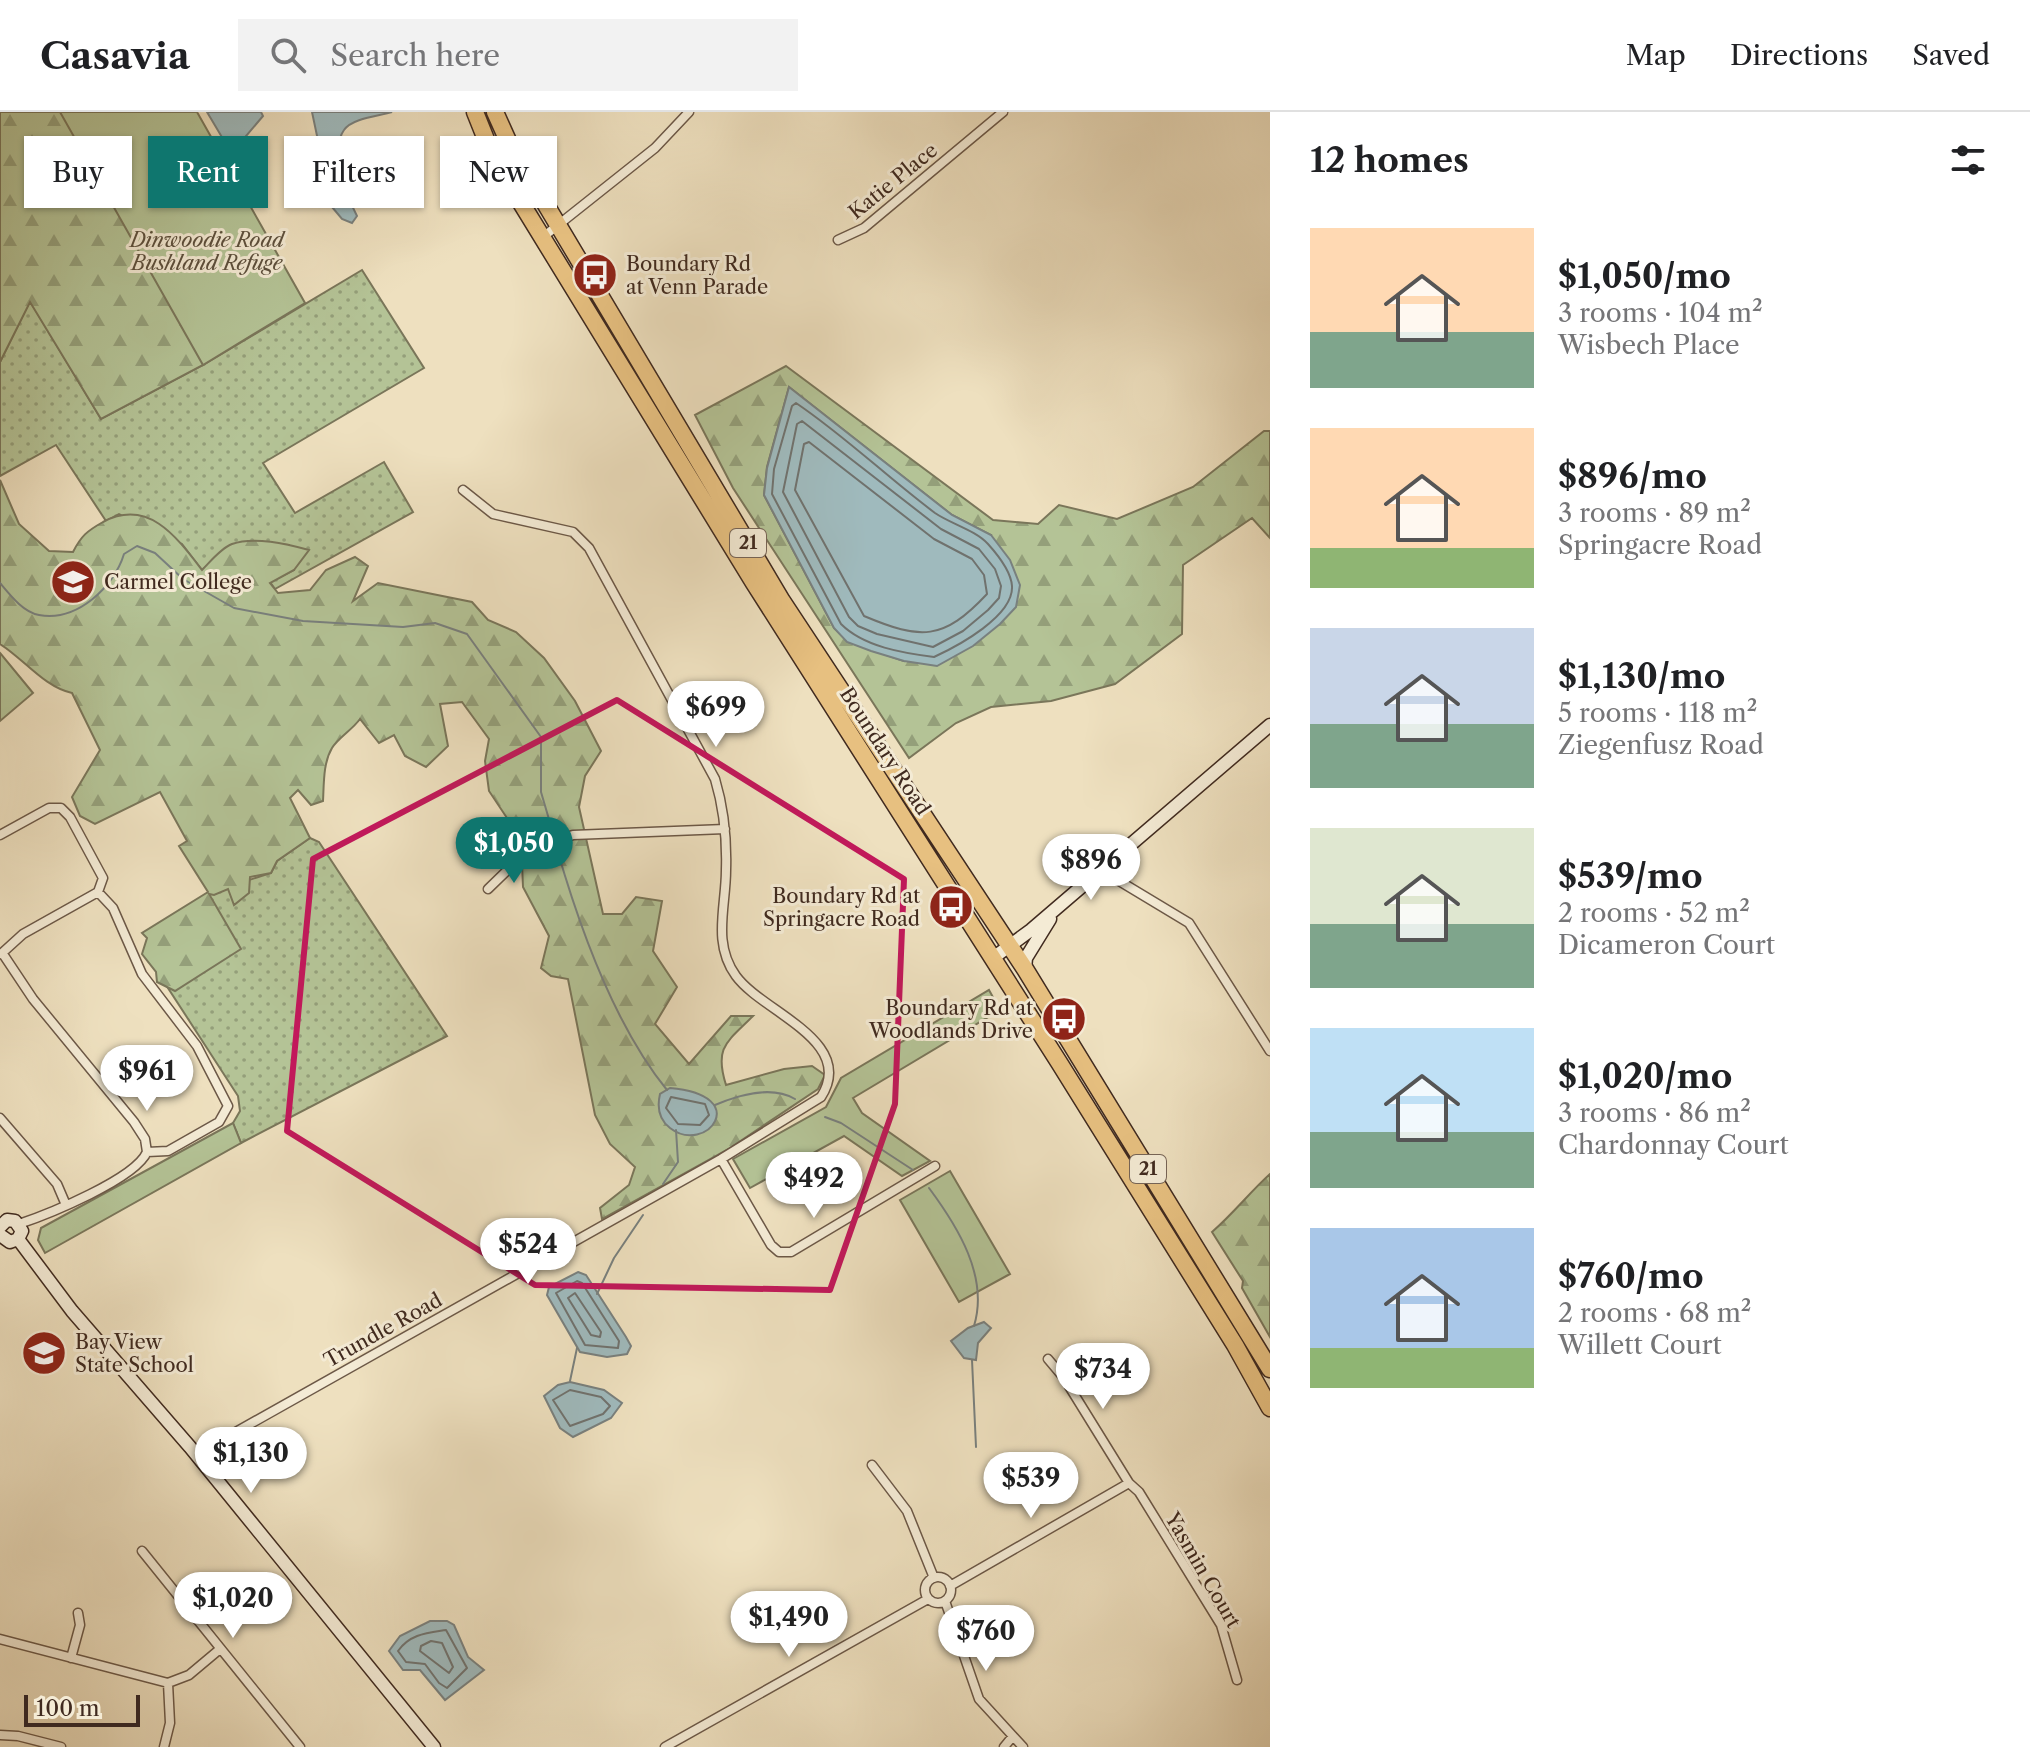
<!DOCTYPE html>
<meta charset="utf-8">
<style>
body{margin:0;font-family:"Libre Caslon Text",serif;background:#f2f2f2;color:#202124;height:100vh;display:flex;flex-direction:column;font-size:30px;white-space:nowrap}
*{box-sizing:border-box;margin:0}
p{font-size:26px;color:#757577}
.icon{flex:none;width:44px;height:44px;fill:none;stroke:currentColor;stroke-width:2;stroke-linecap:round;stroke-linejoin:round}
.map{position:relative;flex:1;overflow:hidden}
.side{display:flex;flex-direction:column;background:#fff;width:760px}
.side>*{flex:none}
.hud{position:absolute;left:24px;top:24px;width:760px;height:72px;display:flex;gap:16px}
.scale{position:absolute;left:24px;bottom:20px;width:116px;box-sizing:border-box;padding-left:8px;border:4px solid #402a1f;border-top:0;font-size:22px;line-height:28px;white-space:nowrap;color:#402a1f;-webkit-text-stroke:6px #f4ebd5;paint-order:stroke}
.price{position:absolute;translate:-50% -68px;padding:0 18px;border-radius:28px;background:#fff;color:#222;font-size:26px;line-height:52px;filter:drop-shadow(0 2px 4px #0008)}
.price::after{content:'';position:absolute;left:50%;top:48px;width:24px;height:18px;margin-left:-12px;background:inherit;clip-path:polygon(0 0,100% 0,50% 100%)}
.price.selected{background:#0f766e;color:#fff}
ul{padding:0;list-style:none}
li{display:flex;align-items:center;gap:24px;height:200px;padding:0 40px}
li span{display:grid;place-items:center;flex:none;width:224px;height:160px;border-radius:0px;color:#555}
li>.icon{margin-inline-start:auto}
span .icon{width:96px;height:96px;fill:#fffc;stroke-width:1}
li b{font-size:34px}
h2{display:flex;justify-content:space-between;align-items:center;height:96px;padding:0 40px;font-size:34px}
.pill{padding:0 28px;border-radius:0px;background:#fff;box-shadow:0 2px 6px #0004;font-size:28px;line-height:72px}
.pill.selected{background:#0f766e;color:#fff}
header{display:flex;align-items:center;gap:48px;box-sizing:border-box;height:112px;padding:0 40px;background:#fff;border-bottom:2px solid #e0e0e0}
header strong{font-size:38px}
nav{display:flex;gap:44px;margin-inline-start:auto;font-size:28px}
.search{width:560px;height:72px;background:#f2f2f2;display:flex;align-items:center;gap:20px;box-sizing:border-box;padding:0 28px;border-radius:0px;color:#757577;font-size:30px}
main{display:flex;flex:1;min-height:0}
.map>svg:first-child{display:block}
.grass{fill:url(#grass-dots);stroke:#7a765a;stroke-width:2}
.forest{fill:url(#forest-firs);stroke:#7a765a;stroke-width:2;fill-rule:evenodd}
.green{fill:#b4c396;stroke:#7a765a;stroke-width:2}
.water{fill:#9fbabd;stroke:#79807e;stroke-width:2}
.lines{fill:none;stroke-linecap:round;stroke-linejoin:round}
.shore{stroke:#70726e;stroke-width:2}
.stream{stroke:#79807e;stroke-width:2}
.street-casing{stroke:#6c5847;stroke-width:11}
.secondary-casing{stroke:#402a1f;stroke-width:15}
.highway-casing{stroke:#402a1f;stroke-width:19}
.street{stroke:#f4ebd5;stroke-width:8}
.secondary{stroke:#f4ebd5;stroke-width:12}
.highway{stroke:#e7c080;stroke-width:16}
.marked{fill:none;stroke:#c2185b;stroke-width:6;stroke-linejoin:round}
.labels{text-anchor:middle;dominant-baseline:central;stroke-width:6;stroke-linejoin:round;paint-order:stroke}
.shield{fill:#f4ebd5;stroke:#766456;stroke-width:2}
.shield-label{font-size:18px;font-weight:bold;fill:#402a1f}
.street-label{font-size:20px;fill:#402a1f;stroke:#f4ebd5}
.park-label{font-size:20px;font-style:italic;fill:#5d503d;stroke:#f4ebd5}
.poi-label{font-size:20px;fill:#402a1f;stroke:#f4ebd5;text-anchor:start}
</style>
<header>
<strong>Casavia</strong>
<div class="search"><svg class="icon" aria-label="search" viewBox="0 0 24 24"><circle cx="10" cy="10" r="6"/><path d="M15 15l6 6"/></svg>Search here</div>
<nav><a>Map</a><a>Directions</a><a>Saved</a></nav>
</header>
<main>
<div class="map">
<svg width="1270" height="1635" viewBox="0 0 1270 1635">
<defs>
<pattern id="grass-dots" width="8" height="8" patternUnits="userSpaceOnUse" patternTransform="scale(2)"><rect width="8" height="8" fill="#b4c396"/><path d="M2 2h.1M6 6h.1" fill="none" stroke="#949f7a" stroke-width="1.8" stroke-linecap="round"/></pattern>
<pattern id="forest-firs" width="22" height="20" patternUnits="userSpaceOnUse" patternTransform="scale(2)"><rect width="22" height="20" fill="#b4c396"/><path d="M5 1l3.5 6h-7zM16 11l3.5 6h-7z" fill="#949f7a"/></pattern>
</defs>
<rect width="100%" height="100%" fill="#eee0bf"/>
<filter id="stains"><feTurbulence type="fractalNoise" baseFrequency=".0025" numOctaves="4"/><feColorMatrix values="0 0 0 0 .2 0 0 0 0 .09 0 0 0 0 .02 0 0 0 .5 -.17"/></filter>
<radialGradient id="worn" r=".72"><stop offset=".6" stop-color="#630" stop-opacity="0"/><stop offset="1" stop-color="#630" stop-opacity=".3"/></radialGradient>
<path class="grass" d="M 362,158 L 424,256 L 263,351 L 295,401 L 384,350 L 413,400 L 275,477 L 270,470 L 294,458 L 289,433 C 240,429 239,424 202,458 L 182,432 L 119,402 L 106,409 L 56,333 L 0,364 L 0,250 L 30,189 L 101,307 L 203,253 Z
M 310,726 L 319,730 L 447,924 L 241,1031 L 233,1011 L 240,999 L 238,984 L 168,876 L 176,878 L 208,781 L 271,761 L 277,749 Z"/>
<path class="forest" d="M 0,0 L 196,0 L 235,215 L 203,253 L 101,307 L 30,190 L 0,250 Z
M 786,254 L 993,408 L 1038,412 L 1059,393 L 1117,407 L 1193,375 L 1264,319 L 1270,319 L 1270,426 L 1252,406 L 1183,453 L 1182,522 L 1115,572 L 1051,589 L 991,595 L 956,611 L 909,646 L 733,376 L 695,303 ZM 789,275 L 952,403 L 991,423 L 904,549 L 848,530 L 834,516 L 764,383 L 767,355 Z
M 0,368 L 19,412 L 49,439 L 73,440 C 81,424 87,419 103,410 C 148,386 176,424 202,458 C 210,450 221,436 232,432 C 254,424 287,432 309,438 L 294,458 L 270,471 L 278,481 L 310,478 L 326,458 L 355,445 L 368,454 L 353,489 L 378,471 L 472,490 L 488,508 L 516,520 L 544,546 L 575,589 L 601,639 L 585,664 L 579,695 L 603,802 L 622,802 L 636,785 L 662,789 L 653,839 L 677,875 L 655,912 L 689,952 L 731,904 L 753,904 C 727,930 714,935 726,973 L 784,957 L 812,954 L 825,963 L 818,977 L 730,1036 L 602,1107 L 600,1096 L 629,1073 L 635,1055 L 610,1032 L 595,1003 L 568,867 L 551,864 L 541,856 L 549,824 L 523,775 L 521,727 L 489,679 L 485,649 L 489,627 L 462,590 L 440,592 L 448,634 L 426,655 L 405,644 L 394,623 L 379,631 L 360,607 C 352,618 338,626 332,636 C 323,651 324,672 323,689 L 311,693 L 298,678 L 290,686 L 310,726 L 277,749 L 271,761 L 250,765 L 249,781 L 234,793 L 228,777 L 214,783 L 209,782 L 241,837 L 175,879 L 157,870 L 156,860 L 142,842 L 147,826 L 142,821 L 208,780 L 179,734 L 187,729 L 160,680 L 95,712 L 80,704 L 72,685 L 100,638 L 72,581 C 44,575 24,547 0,532 Z
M 1270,1062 L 1270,1225 L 1242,1176 L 1243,1169 L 1212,1120 C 1234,1101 1249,1081 1270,1062 Z"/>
<path class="green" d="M 60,0 L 197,0 L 305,191 L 203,253 Z
M 0,541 L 33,581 L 0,609 Z
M 989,878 L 1000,898 L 853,986 L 862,1001 L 930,1049 L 902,1064 L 844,1024 L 750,1076 L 733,1047 L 826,995 L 841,966 Z
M 233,1011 L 241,1031 L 45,1141 L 38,1128 L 41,1116 Z
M 950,1059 L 1010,1162 L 959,1190 L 900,1088 Z"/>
<path class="water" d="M 207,0 L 261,0 L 263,4 L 241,30 L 226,32 Z
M 312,0 L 392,0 C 379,4 352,6 344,18 C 330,37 347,85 357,104 L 352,111 L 342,107 L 332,95 Z
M 789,275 L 952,403 L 991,423 L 1010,448 L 1020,473 L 1016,495 L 1000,512 L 973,534 L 937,554 L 904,549 L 871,539 L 847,530 L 834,516 L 764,383 L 767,356 Z
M 670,976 C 754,983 706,1044 670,1016 C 658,1007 657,995 660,982 Z
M 578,1160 L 586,1163 L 626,1225 L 631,1234 L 627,1242 L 607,1245 L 580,1240 L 547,1183 L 549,1175 Z
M 984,1210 L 991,1216 L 978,1231 L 976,1248 L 964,1246 L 951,1229 L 968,1216 Z
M 570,1270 L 604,1278 L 622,1291 L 611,1306 L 573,1325 L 560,1316 L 544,1284 L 558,1273 Z
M 430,1509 L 447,1509 L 454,1513 L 468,1545 L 484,1558 L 445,1588 L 420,1558 L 403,1558 L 389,1539 L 400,1524 Z"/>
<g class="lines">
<path class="shore" d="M 796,291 C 845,324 888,366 935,401 C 951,412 975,418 988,432 C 997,442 1011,459 1012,474 C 1014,504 958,534 934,545 C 903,541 864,535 841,512 L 772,382 L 774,357 L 792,294 Z
M 802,309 L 941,417 L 979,437 L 995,457 L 1001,474 L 999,486 L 988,498 L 963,519 L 933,535 L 877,522 L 858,514 L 849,505 L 783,380 L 797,312 Z
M 809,330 L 934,427 L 972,447 L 984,463 L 987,482 C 943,529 921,528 864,504 L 795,378 L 804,332 Z
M 671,985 L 705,992 L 709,1003 L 700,1013 L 678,1012 L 666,996 Z
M 577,1169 L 582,1171 L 619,1229 L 618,1236 L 585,1233 L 556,1181 Z
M 575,1181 L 601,1220 L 600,1225 L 591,1223 L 568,1186 Z
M 570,1278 L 601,1285 L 610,1294 L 603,1302 L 570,1314 L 553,1288 Z
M 446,1518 L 467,1556 L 447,1576 L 439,1571 L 425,1552 L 406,1550 L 398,1539 C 410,1522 427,1521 446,1518 Z
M 431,1529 L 442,1531 L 453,1555 L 449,1561 L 420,1539 L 421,1534 Z"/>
<path class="stream" d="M 0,471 C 10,483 23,500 39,503 C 77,510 114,475 124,442 L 137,434 L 155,441 L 183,467 L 234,496 L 303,509 L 403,515 L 435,511 L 467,522 L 541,625 L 541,680 L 553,721
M 557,737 C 580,817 614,913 667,978
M 715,993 C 739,983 771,973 795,987
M 825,1005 L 841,1011 L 913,1058
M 663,1072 L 678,1050 L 676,1018
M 929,1076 C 958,1115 989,1165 974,1214
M 597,1182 L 614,1146 L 643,1103
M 972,1248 L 976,1335
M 570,1269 L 577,1236"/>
<g class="street-casing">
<path id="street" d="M 543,125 L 655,36 L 689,0
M 838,128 L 864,116 L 1003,0
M 0,723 L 49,696 L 61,696 L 70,705 L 103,766 L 98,780 L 23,822 L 1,842
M 1101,758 L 1189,811 L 1270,939
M 488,777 L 527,739 L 573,723 L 725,717
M 98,780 L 113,796 L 142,862 L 197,934 L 228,994 L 219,1010 L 168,1039 L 147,1040
M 3,842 L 33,887 L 134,1010 L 145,1027 L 147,1040 C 135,1067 49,1102 19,1112
M 0,1006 L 57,1072 L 66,1093
M 721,1047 L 771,1133 L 779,1140 L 791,1140 L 935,1054
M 1048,1247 L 1064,1266 L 1129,1371 L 1139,1380 L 1221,1513 L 1237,1568
M 195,1343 L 721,1047 L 821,985 C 857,929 762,900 736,864 C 712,831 726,795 726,758 C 727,726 724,697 715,667 L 589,436 L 573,420 L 493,402 L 463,378
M 872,1353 L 907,1399 L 934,1466
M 142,1439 L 300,1635
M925 1478a13 13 0 1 1 26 0a13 13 0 1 1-26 0Z
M 950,1474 L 1129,1371
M 945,1489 L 979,1587 L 1023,1635
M 0,1527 L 168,1571 L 189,1563 L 220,1537
M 71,1546 L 80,1513 L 78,1501
M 0,1623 L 18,1624 L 61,1635
M 164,1635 L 170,1611 L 168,1571
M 665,1635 L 928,1487
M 1004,1635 L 1013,1624"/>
</g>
<g class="secondary-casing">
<path id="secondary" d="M 993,846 L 1031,818 L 1270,613
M 1025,857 L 1026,846 L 1050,807
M 0,1115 L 7,1108 L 15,1109 L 22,1119 L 18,1127
M 0,1123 L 10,1130 L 18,1127
M 18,1127 L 72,1199 L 190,1335 L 434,1635"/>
</g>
<g class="highway-casing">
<path id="highway" d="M 475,0 L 493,45 L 754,471 L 1060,952 L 1235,1233 L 1270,1296
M 495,0 L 508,29 L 782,489 L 1025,857 L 1270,1257"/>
</g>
<use href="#street" class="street"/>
<use href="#secondary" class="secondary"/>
<use href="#highway" class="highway"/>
</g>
<path class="marked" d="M 617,588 L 904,767 L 895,992 L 830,1178 L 535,1173 L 287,1019 L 313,747 Z"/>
<defs>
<g id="bus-disc" transform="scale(2.3)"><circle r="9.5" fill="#8f2418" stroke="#f4ebd5"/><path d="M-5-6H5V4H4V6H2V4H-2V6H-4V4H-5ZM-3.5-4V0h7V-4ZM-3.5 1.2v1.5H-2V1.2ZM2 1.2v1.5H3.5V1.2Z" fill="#fff"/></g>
<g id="school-disc" transform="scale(2.3)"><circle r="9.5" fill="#8f2418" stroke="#f4ebd5"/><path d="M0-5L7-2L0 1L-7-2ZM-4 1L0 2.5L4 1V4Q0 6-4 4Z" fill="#fff"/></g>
</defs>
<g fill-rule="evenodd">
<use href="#bus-disc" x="595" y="163"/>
<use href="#school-disc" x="73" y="470"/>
<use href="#bus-disc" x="951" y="795"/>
<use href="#bus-disc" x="1064" y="907"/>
<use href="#school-disc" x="44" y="1241"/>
</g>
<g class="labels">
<g class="shield">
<rect x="730" y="417" width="36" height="28" rx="6"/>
<rect x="1130" y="1043" width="36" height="28" rx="6"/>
</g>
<g class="shield-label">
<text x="748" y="431">21</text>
<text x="1148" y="1057">21</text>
</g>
<g class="street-label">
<text transform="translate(893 69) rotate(-39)">Katie Place</text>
<text transform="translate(885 639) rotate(57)">Boundary Road</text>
<text transform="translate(383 1218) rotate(-29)">Trundle Road</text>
<text transform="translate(1203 1458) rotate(60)">Yasmin Court</text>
</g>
<g class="park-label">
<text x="207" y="128">Dinwoodie Road<tspan x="207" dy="23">Bushland Refuge</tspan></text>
</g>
<g class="poi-label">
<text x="626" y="152">Boundary Rd<tspan x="626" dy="23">at Venn Parade</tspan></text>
<text x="104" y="470">Carmel College</text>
<text x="920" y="784" text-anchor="end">Boundary Rd at<tspan x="920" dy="23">Springacre Road</tspan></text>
<text x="1033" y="896" text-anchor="end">Boundary Rd at<tspan x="1033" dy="23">Woodlands Drive</tspan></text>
<text x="75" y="1230">Bay View<tspan x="75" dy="23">State School</tspan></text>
</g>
</g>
<rect width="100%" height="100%" filter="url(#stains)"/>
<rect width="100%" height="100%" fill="url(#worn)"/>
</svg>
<div class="scale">100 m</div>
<b class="price" style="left:716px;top:637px">$699</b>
<b class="price selected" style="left:514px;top:773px">$1,050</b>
<b class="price" style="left:1091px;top:790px">$896</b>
<b class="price" style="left:147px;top:1001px">$961</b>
<b class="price" style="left:814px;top:1108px">$492</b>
<b class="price" style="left:528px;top:1174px">$524</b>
<b class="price" style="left:1103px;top:1299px">$734</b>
<b class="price" style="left:251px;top:1383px">$1,130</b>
<b class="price" style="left:1031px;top:1408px">$539</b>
<b class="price" style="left:233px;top:1528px">$1,020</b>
<b class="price" style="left:789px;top:1547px">$1,490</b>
<b class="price" style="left:986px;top:1561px">$760</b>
<div class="hud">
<a class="pill">Buy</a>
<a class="pill selected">Rent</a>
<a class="pill">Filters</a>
<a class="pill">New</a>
</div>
</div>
<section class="side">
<h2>12 homes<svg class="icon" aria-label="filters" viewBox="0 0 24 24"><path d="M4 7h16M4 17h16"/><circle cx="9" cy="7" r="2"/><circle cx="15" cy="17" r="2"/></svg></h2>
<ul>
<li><span style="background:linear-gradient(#ffd9b3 65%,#7fa58c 0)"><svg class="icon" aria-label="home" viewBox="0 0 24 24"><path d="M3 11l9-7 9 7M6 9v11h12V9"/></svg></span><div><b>$1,050/mo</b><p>3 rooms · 104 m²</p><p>Wisbech Place</p></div></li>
<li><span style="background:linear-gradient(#ffd9b3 75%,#8fb573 0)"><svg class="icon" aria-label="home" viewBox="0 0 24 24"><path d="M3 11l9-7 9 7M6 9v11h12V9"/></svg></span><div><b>$896/mo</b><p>3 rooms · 89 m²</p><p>Springacre Road</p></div></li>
<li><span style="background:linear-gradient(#c9d6e8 60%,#7fa58c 0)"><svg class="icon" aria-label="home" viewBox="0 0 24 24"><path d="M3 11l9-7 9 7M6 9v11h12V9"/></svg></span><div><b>$1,130/mo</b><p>5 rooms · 118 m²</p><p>Ziegenfusz Road</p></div></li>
<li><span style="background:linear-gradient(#dfe7d0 60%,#7fa58c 0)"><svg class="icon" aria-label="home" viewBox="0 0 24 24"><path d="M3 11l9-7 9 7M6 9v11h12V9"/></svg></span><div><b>$539/mo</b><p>2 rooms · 52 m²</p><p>Dicameron Court</p></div></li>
<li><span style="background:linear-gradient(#bfe0f5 65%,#7fa58c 0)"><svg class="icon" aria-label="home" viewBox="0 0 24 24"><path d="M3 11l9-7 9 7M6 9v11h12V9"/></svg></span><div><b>$1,020/mo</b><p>3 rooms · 86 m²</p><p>Chardonnay Court</p></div></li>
<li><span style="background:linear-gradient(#a9c7e8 75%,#8fb573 0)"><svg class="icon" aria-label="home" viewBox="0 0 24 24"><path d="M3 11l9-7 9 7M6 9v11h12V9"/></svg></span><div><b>$760/mo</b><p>2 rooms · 68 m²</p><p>Willett Court</p></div></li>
</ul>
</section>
</main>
